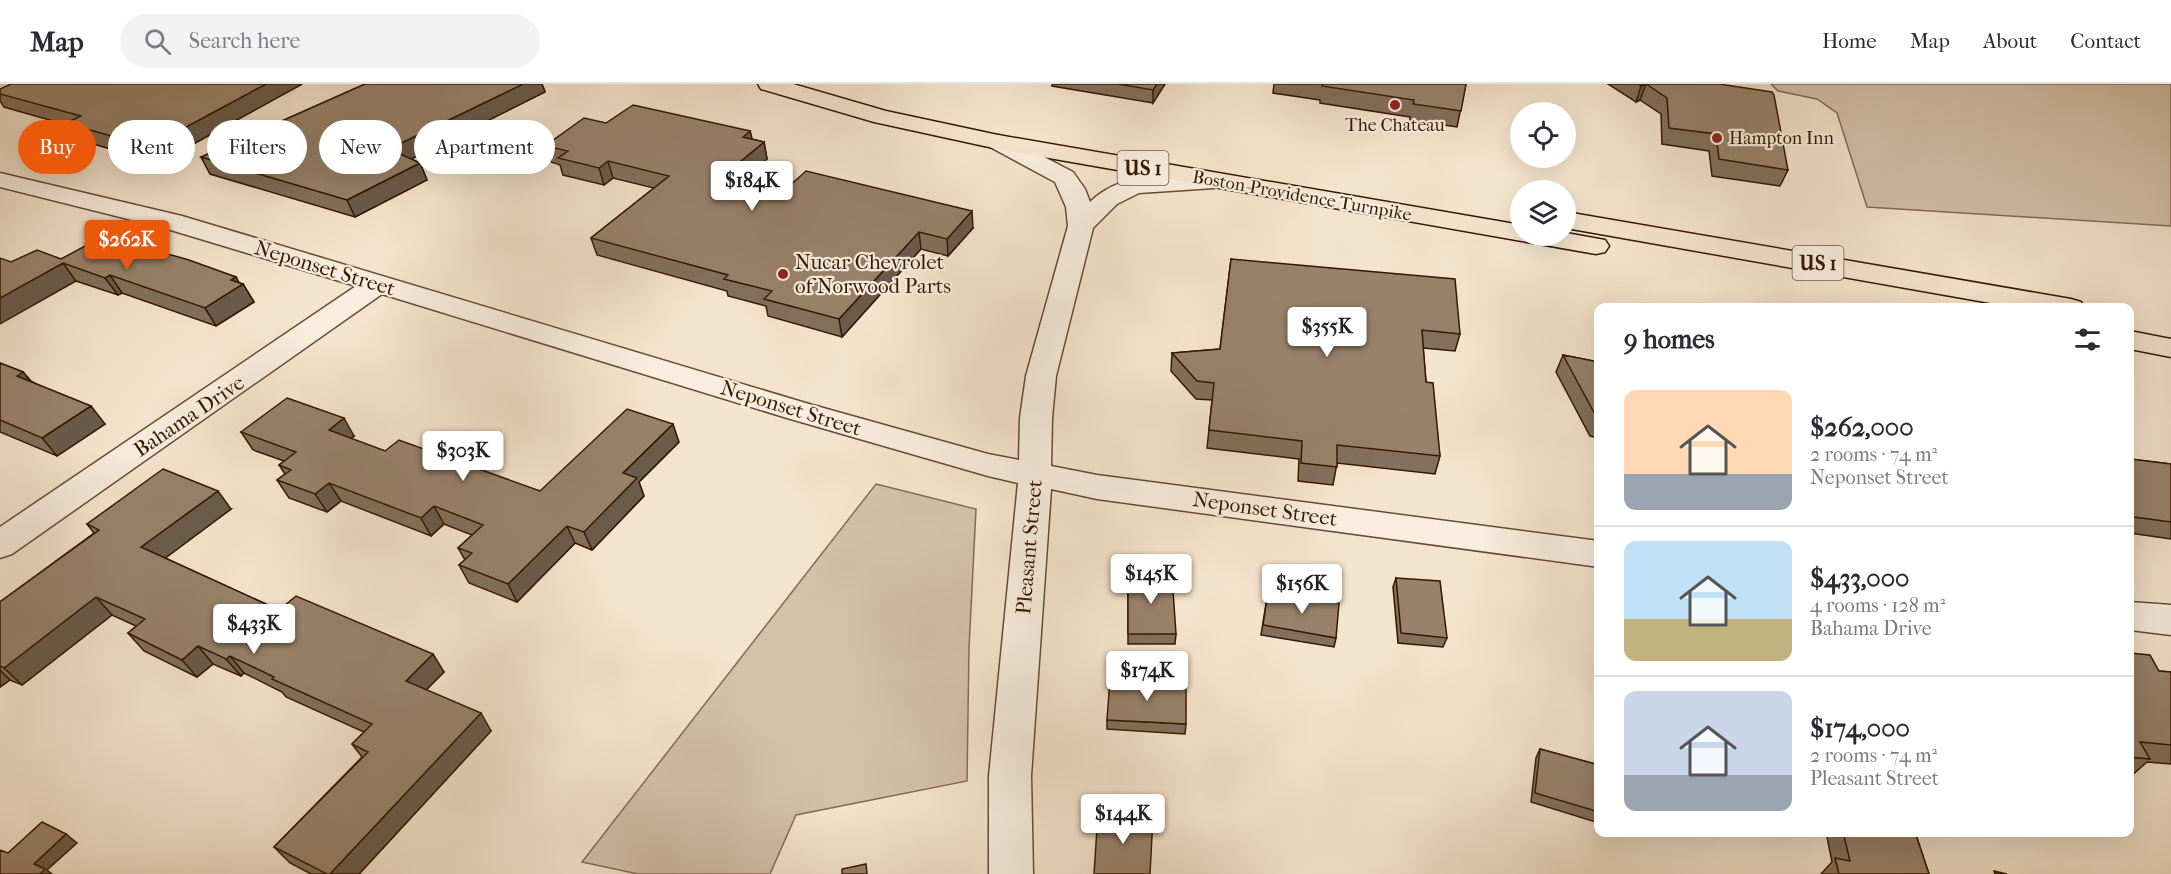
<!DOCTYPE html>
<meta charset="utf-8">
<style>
body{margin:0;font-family:"IM FELL French Canon",serif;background:#f2f2f3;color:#2b2b33;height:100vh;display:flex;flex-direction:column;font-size:22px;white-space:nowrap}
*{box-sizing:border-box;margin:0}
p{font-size:20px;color:#7c7c81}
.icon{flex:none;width:33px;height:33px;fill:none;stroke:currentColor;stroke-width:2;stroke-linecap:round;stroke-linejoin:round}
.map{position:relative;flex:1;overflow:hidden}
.drawer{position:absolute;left:1594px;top:219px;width:540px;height:534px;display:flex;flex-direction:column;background:#fff;border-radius:12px;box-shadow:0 6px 24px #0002}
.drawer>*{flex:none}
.banner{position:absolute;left:18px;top:36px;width:570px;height:54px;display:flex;gap:12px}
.buttons{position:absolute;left:1510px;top:18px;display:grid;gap:12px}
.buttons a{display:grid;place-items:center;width:66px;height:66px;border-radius:50%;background:#fff;box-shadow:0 6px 24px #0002;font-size:30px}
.price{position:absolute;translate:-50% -51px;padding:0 14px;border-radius:6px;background:#fff;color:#222;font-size:20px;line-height:39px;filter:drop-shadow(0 2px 3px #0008)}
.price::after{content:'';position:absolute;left:50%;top:36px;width:18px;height:14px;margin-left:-9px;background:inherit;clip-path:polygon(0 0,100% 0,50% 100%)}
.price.active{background:#ea580c;color:#fff}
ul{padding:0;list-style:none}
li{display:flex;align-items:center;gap:18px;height:150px;padding:0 30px}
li+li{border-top:2px solid #e1e1e2}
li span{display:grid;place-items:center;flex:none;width:168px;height:120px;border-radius:12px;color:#555}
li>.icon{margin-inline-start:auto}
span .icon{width:72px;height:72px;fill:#fffc;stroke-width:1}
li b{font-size:26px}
h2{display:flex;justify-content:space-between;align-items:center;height:72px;padding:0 30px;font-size:26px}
.tag{padding:0 21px;border-radius:27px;background:#fff;box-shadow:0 6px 24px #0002;font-size:21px;line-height:54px}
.tag.active{background:#ea580c;color:#fff}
header{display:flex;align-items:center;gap:36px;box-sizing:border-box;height:84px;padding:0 30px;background:#fff;border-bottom:2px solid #e1e1e2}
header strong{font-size:28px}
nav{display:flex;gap:33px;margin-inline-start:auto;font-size:21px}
.search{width:420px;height:54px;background:#f2f2f3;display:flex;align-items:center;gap:15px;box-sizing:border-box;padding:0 21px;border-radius:33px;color:#7c7c81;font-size:22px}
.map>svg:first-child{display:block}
.green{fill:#d4c1aa;stroke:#846c55;stroke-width:1.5}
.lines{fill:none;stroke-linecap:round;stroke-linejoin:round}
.minor-casing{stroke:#644b33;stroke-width:3}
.major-casing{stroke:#341800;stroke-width:3}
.minor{fill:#f8edde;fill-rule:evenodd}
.major{fill:#f5e4cd;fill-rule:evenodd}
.wall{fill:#83705c;stroke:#341800;stroke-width:1.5}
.shaded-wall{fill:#6a5b4b;stroke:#341800;stroke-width:1.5}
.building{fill:#98826b;stroke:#341800;stroke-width:1.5}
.poi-dot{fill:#8f2418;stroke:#f8edde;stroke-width:2}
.labels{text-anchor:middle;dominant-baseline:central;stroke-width:4.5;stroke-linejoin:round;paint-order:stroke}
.far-poi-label{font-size:18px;fill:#341800;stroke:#f8edde}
.far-street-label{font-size:18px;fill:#341800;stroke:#f8edde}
.shield{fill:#f8edde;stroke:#6f5843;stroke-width:1.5}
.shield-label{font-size:20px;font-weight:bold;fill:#341800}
.poi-label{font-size:21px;fill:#341800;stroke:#f8edde;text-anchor:start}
.street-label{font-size:21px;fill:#341800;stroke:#f8edde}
</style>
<header>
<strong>Map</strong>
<div class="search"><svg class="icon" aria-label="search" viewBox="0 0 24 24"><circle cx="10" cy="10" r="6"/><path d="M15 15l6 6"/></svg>Search here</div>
<nav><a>Home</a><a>Map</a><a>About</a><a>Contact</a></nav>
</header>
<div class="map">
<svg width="2171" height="790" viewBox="0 0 2171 790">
<rect width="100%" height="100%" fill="#f5e4cd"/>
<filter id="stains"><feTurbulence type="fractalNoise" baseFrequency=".00333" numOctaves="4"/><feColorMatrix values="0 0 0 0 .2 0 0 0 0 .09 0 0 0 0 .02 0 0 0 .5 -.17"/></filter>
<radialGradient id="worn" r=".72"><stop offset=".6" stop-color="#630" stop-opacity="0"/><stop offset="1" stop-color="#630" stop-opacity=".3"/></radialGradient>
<path class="green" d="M 1771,0 L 2171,0 L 2171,142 L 1867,123 L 1837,29 L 1817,15 L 1778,7 Z
M 876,400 L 976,425 L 969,564 L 967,697 L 796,731 L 770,790 L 638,790 L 582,778 Z"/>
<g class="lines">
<g class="minor-casing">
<path id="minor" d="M 998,51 L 1006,53 L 1073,88 L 1085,105 L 1090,118 C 1123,86 1171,91 1214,90 L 1223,92 L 1226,97 L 1223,102 L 1214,104 L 1139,109 L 1117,120 L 1093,144 L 1056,292 L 1052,334 L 1051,382 L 1097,391 L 1599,457 L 1599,483 L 1097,415 L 1051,405 L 1031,692 L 1033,790 L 989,790 L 989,692 L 1018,399 L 988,392 L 787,334 L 382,210 L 12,470 L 0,474 L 0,443 L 356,202 L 164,144 L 0,103 L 0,89 L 182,132 L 809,320 L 988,370 L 1019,376 L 1020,334 L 1026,292 L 1068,142 L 1066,123 L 1055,98 L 990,63 L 986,58 L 990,53 Z
M 2130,518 L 2171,521 L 2171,551 L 2130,546 Z"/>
</g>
<g class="major-casing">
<path id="major" d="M 758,0 L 793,0 L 886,27 L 998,51 L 1521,141 L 1521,152 L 1566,152 L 1566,149 L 1605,156 L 1609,162 L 1605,168 L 1596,170 L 998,65 L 874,38 L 761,5 Z
M 1566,128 L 2071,215 L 2081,218 L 2085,224 L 2019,224 L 1566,144 Z
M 2130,247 L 2171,255 L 2171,273 L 2130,265 Z"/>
</g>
<use href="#minor" class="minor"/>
<use href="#major" class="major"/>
</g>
<path class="wall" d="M 302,0 L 159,79 L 76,55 L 67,41 L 4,23 L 0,17 L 0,5 Z
M 365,0 L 542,0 L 545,8 L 411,75 L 420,79 L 427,96 L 355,133 L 210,90 L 201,73 Z
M 1052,0 L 1165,0 L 1153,19 L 1052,2 Z
M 1274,0 L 1466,0 L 1457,43 L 1410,36 L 1410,33 L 1320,19 L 1320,16 L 1273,9 Z
M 1608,0 L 1719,0 L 1788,86 L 1780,102 L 1712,92 L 1709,67 L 1662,60 L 1661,30 L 1640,16 L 1636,18 Z
M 606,39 L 750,47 L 752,55 L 764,58 L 767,75 L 735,103 L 777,113 L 973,144 L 948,172 L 921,165 L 842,253 L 768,232 L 766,222 L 728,212 L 727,207 L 597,171 L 591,154 L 654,104 L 613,94 L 604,101 L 563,91 L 560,81 L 551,78 L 545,62 Z
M 109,158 L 236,193 L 239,199 L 243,200 L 254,218 L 216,242 L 122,209 L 118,211 L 76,197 L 11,178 L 61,175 Z
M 1231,175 L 1460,250 L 1455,267 L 1423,264 L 1426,298 L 1440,372 L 1435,390 L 1337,379 L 1333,401 L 1298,397 L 1299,375 L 1207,364 L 1212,316 L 1196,315 L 1171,287 L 1172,269 L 1220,265 Z
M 1563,271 L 1599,278 L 1599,354 L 1590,352 L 1556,288 Z
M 0,279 L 23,288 L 31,297 L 105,340 L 57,372 L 0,348 Z
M 241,348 L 354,352 L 351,355 L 385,367 L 540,407 L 679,358 L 639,398 L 644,412 L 592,466 L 575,459 L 517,518 L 469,499 L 459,481 L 465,476 L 458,464 L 472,451 L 444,440 L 431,452 L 341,417 L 327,428 L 289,414 L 277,396 L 285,390 L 279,381 L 284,377 L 253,366 Z
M 2130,375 L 2171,380 L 2171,455 L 2130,449 Z
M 231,425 L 165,474 L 279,526 L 444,588 L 426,606 L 491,647 L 359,790 L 311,790 L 290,779 L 274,763 L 362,673 L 352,660 L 364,648 L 286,613 L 282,608 L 244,589 L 241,592 L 213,580 L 197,593 L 144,567 L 128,549 L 136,542 L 112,531 L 22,601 L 10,596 L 0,603 L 0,518 L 94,449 L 87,440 Z
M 1128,492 L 1176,550 L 1175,560 L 1128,560 Z
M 1396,494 L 1447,554 L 1443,563 L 1398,559 L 1393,503 Z
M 1268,508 L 1336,554 L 1334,563 L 1261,551 Z
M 2130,569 L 2159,587 L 2171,588 L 2171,680 L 2147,678 L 2131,692 Z
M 1107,636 L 1186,640 L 1185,650 L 1107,645 Z
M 1540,665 L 1599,681 L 1599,739 L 1531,718 L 1536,674 Z
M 1826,748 L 1915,748 L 1929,790 L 1821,790 L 1832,778 Z"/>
<path class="shaded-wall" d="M 266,0 L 302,0 L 159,79 L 149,63 Z
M 523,0 L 542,0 L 545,8 L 397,82 L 389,65 Z
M 1157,0 L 1165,0 L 1153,19 L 1153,6 Z
M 1646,0 L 1640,16 L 1636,18 L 1641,2 Z
M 750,47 L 754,63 L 743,53 Z
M 764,58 L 767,75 L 721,115 L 716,98 Z
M 608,77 L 613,94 L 604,101 L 599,84 Z
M 420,79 L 427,96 L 355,133 L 347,116 Z
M 972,127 L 973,144 L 948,172 L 947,155 Z
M 919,148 L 921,165 L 842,253 L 839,235 Z
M 63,179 L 76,197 L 0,240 L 0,214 Z
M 110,191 L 122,209 L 118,211 L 105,194 Z
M 236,193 L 241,202 L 243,200 L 254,218 L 216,242 L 205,224 L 231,196 Z
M 23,288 L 37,306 L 17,292 Z
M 91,322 L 105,340 L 57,372 L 42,354 Z
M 344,334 L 354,352 L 339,364 L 329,346 Z
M 673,340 L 679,358 L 639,398 L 644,412 L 592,466 L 584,448 L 623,389 Z
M 329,399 L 341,417 L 327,428 L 315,410 Z
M 218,407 L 231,425 L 156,481 L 141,463 Z
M 434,422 L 444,440 L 431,452 L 421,434 Z
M 567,442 L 575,459 L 517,518 L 508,500 Z
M 96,513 L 112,531 L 22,601 L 4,584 Z
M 198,562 L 213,580 L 197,593 L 182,576 Z
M 433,570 L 444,588 L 418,614 L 406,597 Z
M 230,572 L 244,589 L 241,592 L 226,575 Z
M 0,586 L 10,596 L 0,603 Z
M 481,629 L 491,647 L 359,790 L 330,790 Z
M 66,750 L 77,759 L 47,786 L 52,790 L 40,790 L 34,780 Z"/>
<path class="building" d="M 11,0 L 266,0 L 149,63 L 66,39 L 81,32 L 0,10 L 0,5 Z
M 365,0 L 523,0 L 389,65 L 420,79 L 347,116 L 201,73 Z
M 1118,0 L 1157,0 L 1153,6 Z
M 1323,0 L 1466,0 L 1461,27 L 1413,20 L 1414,16 L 1322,2 Z
M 1639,0 L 1719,0 L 1772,8 L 1774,11 L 1788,86 L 1719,75 L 1716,50 L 1669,44 L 1667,14 L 1646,0 L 1641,2 Z
M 633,21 L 750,47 L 743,53 L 764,58 L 716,98 L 777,113 L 806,87 L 972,127 L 947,155 L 919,148 L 839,235 L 764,215 L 772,207 L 724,195 L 728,191 L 591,154 L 669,92 L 608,77 L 599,84 L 558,74 L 568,67 L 545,62 L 584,34 L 606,39 Z
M 98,155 L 109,158 L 115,155 L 189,176 L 236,193 L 231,196 L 243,200 L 205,224 L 110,191 L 105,194 L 63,179 L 0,214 L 0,174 L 11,178 L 37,166 L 61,175 Z
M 1231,175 L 1455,195 L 1460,250 L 1422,246 L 1426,298 L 1433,299 L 1440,372 L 1337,361 L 1337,383 L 1301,379 L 1302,357 L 1209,346 L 1214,299 L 1197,297 L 1172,269 L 1220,265 Z
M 1563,271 L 1599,278 L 1599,335 L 1597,334 Z
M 0,279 L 23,288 L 17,292 L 91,322 L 42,354 L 0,336 Z
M 287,314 L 344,334 L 329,346 L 385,367 L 399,356 L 540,407 L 627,325 L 673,340 L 623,389 L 637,394 L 584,448 L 567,442 L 508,500 L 459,481 L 472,469 L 458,464 L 483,441 L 434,422 L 421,434 L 329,399 L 315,410 L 277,396 L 291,386 L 279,381 L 296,368 L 241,348 Z
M 2130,375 L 2171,380 L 2171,438 L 2134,433 L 2130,426 Z
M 163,385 L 218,407 L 141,463 L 279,526 L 296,512 L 433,570 L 406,597 L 481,629 L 330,790 L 327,790 L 274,763 L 368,668 L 352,660 L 372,640 L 272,595 L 274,593 L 230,572 L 226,575 L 198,562 L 182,576 L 128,549 L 145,535 L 96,513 L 4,584 L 0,582 L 0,518 L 99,446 L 87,440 Z
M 1128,492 L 1172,492 L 1176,550 L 1128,550 Z
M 1396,494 L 1440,497 L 1447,554 L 1401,549 Z
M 1268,508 L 1339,519 L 1336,554 L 1263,541 Z
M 2130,569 L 2150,571 L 2159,587 L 2171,588 L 2171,661 L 2140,658 L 2150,675 L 2130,673 Z
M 1110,595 L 1186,599 L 1186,640 L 1107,636 Z
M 1540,665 L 1599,681 L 1599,728 L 1535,709 Z
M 1098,729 L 1153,733 L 1150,790 L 1094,790 Z
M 42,738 L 66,750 L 34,780 L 45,785 L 40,790 L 0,790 L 0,766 L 8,769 Z
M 1843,748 L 1915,748 L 1929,790 L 1839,790 L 1835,774 L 1850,777 Z
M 866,780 L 867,790 L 842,790 L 842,785 Z
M 1994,787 L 2007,790 L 1995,790 Z"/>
<g class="poi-dot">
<circle cx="1395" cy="21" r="6"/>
<circle cx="1717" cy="54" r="6"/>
<circle cx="783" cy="190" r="6"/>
</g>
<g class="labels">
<g class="far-poi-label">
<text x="1395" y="41">The Chateau</text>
<text x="1729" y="54" text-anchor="start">Hampton Inn</text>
</g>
<g class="far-street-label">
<text transform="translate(1302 112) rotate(10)">Boston-Providence Turnpike</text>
</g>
<g class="shield">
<rect x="1117.5" y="67" width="51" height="34" rx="4.5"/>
<rect x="1792.5" y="162" width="51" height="34" rx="4.5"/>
</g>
<g class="shield-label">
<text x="1143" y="84">US 1</text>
<text x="1818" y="179">US 1</text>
</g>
<g class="poi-label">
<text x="795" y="178">Nucar Chevrolet<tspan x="795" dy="24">of Norwood Parts</tspan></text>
</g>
<g class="street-label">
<text transform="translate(325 184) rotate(17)">Neponset Street</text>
<text transform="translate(791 324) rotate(17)">Neponset Street</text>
<text transform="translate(189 332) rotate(-34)">Bahama Drive</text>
<text transform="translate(1265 425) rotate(8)">Neponset Street</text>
<text transform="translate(1029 463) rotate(-85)">Pleasant Street</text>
</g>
</g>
<rect width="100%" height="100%" filter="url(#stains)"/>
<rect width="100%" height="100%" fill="url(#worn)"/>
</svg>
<div class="buttons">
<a><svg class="icon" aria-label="locate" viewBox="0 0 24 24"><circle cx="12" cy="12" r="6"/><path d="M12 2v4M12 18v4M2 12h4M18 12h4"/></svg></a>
<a><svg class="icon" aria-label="layers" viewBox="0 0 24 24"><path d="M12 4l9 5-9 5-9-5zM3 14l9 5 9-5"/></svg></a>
</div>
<b class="price" style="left:752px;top:128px">$184K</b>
<b class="price active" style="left:127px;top:187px">$262K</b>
<b class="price" style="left:1327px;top:274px">$355K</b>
<b class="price" style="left:463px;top:398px">$303K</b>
<b class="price" style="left:1151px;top:521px">$145K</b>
<b class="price" style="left:1302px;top:531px">$156K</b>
<b class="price" style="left:254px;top:571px">$433K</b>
<b class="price" style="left:1147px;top:618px">$174K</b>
<b class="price" style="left:1123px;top:761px">$144K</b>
<div class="banner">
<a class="tag active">Buy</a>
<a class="tag">Rent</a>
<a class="tag">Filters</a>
<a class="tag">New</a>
<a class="tag">Apartment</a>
</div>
<section class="drawer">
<h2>9 homes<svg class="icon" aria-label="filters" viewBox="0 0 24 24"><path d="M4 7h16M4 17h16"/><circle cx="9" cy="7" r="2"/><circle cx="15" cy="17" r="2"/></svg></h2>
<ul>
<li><span style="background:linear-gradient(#ffd9b3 70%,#9aa5b1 0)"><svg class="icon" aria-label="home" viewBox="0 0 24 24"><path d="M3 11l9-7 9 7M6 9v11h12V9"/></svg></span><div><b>$262,000</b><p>2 rooms · 74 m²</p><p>Neponset Street</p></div></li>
<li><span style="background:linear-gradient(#bfe0f5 65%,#c2b280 0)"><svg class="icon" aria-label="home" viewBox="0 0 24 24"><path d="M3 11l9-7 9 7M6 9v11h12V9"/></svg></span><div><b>$433,000</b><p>4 rooms · 128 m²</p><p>Bahama Drive</p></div></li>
<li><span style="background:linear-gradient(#c9d6e8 70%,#9aa5b1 0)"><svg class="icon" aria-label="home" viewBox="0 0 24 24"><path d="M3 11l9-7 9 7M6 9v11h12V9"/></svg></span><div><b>$174,000</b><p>2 rooms · 74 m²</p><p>Pleasant Street</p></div></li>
</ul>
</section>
</div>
